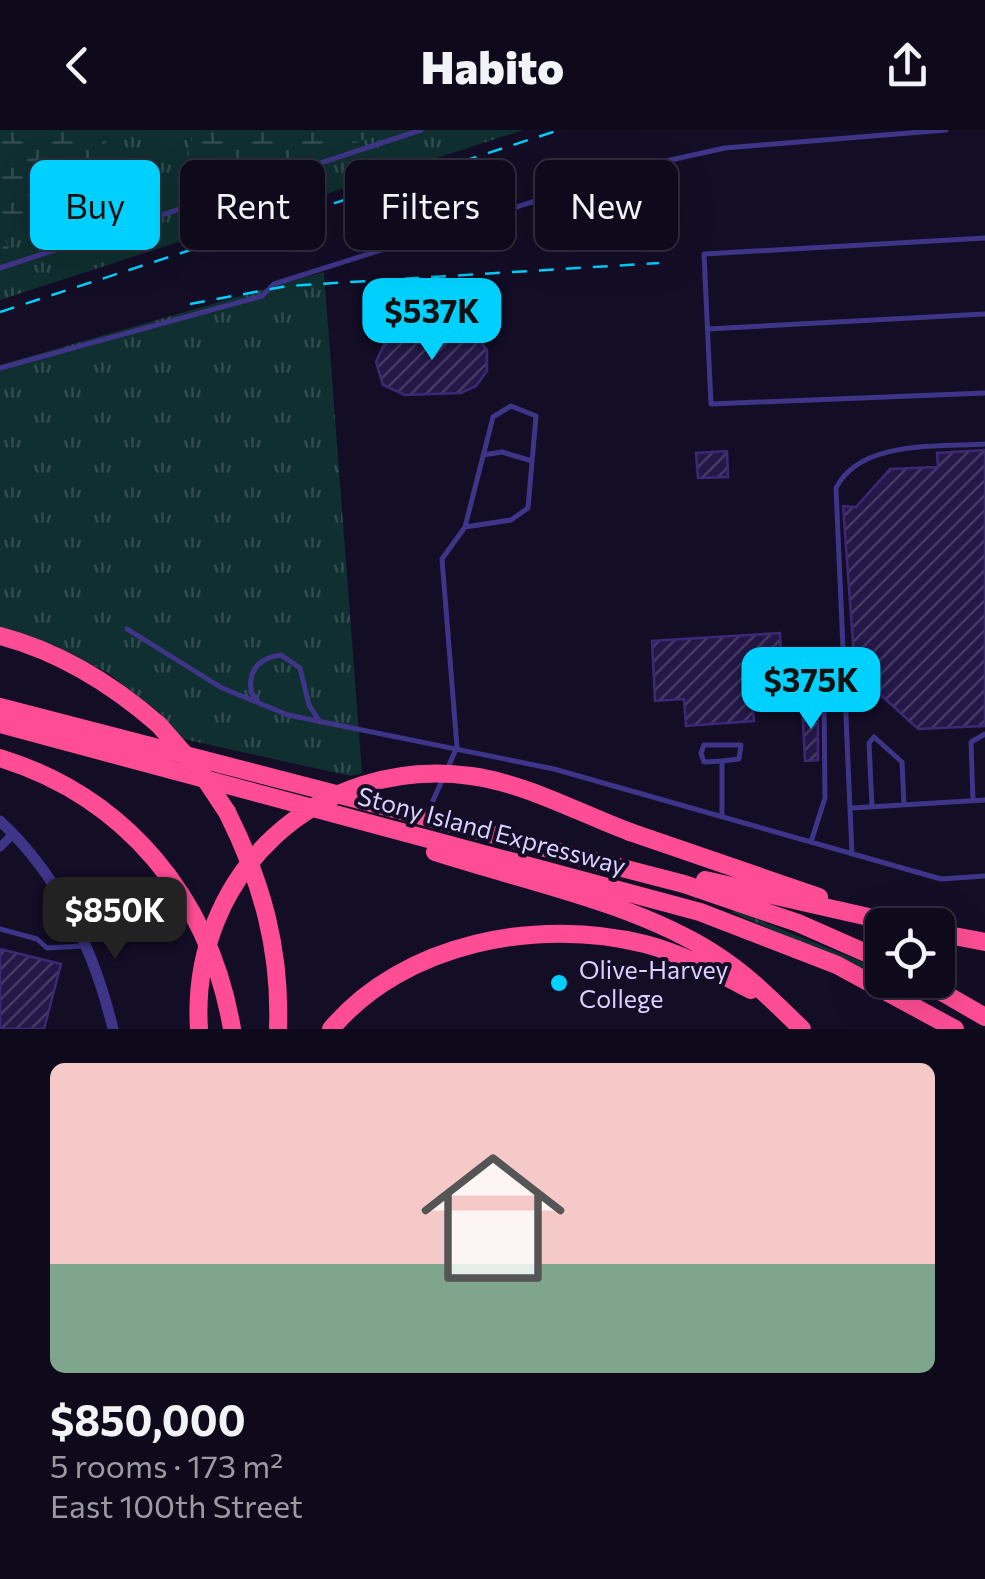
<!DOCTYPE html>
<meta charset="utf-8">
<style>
body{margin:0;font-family:Commissioner,sans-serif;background:#1c1829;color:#f1f3f6;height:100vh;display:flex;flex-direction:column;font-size:38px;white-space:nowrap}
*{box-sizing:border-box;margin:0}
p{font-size:32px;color:#9b9aa3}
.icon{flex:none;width:55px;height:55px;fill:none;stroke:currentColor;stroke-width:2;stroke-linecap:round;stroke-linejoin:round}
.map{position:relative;height:899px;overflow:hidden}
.panel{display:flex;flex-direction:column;background:#0e0a1c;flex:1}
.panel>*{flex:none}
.banner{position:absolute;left:30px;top:30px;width:925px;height:90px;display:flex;gap:20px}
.controls{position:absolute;left:865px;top:778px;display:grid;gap:20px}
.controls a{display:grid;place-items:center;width:90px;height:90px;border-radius:15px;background:#0e0a1c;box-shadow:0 10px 40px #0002,0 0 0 2px #2e2b3b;font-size:50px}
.price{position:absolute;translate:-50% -85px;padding:0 22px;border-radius:20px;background:#00d0fd;color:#111;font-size:32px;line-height:65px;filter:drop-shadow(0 2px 5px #0008)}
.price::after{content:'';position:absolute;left:50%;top:60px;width:30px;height:22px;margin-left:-15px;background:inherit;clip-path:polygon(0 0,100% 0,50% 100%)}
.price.on{background:#222;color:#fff}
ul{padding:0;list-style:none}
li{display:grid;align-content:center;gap:20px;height:530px;padding:0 50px}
li span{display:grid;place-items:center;height:310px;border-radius:15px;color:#555}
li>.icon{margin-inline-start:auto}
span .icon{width:180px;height:180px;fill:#fffc;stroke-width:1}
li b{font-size:42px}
.chip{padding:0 35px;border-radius:15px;background:#0e0a1c;box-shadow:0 10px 40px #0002,0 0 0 2px #2e2b3b;font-size:35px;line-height:90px}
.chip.on{background:#00d0fd;color:#111}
header{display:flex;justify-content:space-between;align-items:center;height:130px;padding:0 50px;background:#0e0a1c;font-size:45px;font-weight:800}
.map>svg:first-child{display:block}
.grass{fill:url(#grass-tufts)}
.wetland{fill:url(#wetland-marsh)}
.building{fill:url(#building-hatch);stroke:#3d2876;stroke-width:2.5}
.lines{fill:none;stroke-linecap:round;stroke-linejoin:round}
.service{stroke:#3e3588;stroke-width:5}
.minor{stroke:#3e3588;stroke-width:9}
.tertiary{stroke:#3e3588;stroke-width:11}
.motorway{stroke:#ff4d95;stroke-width:18}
.rail{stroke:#00d0fd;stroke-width:2.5;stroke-dasharray:15 12;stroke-linecap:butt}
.motorway-bridge{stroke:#ff4d95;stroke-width:18}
.poi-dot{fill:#00d0fd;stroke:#130d26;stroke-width:4}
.labels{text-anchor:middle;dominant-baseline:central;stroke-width:8;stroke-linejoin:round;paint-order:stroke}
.street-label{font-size:25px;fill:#dad2ff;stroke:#130d26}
.poi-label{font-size:25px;fill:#dad2ff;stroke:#130d26;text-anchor:start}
</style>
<header><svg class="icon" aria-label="back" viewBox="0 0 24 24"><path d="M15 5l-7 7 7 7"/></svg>Habito<svg class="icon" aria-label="share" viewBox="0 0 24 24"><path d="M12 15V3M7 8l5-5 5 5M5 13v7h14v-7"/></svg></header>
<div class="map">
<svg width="985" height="899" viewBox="0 0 985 899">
<defs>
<pattern id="grass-tufts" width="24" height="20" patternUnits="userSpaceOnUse" patternTransform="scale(2.5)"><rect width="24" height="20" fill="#102f30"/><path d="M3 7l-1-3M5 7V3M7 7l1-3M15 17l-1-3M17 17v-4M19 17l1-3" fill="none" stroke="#324c4f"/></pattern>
<pattern id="wetland-marsh" width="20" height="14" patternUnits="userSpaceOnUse" patternTransform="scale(2.5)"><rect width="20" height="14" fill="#102f30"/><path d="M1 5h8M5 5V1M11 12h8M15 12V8" fill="none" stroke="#324c4f"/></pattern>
<pattern id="building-hatch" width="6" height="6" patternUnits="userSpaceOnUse" patternTransform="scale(2.5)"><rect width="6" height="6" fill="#251848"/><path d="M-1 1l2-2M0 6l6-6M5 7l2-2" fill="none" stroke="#443963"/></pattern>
</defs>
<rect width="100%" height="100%" fill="#130d26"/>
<path class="grass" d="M 0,0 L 523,0 L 0,170 Z
M 324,142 L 362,643 L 351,646 L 183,609 L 160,583 L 108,543 L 56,516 L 0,497 L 0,235 Z
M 736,781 L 882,840 L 882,847 L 731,782 Z"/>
<path class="wetland" d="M 0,0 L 112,0 L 101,22 L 117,30 L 130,56 L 147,59 L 147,76 C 129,90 109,86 89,78 L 84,71 L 10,95 L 3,105 L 9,118 L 0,127 Z
M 178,0 L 395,0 L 217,56 L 211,41 L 187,24 L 193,6 Z"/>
<path class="building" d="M 457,200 L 476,206 L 487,220 L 487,241 L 476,256 L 461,263 L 405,265 L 383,255 L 376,232 L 386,210 L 402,203 Z
M 985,320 L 985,596 L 918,599 L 870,555 L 856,554 L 843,376 L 856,377 L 890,339 L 938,337 L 937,323 Z
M 727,321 L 728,347 L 698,348 L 696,323 Z
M 780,503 L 783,564 L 752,566 L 754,591 L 686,596 L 684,569 L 655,571 L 652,511 Z
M 802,576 L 818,576 L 818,630 L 805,631 Z
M 0,819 L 61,834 L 44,899 L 0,899 Z"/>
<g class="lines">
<path class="service" d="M 985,108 L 704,124 L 711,274 L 985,263
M 0,138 L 421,0
M 708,199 L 985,184
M 0,238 L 262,166 L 274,154 L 652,34 L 725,18 L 946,0
M 483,325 L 502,322 L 532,331
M 127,499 L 222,558 L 288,585 L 554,639 L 941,749 L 985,746
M 258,571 L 251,562 C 248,539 260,528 281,525 L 300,538 L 309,575 L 320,592
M 722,631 L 739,629 L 741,615 L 704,615 L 701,623 L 704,632 L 722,631 L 722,687
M 973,671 L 971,612 L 985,604
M 872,677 L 869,613 L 874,607 L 902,632 L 904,675
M 852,678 L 985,670
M 427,684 L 457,617 L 442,429 L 465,397 L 493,287 L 511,276 L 536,286 L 528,378 L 511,390 L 465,397
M 811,712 L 825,668 L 824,572
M 852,724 L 836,358 C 860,310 938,317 985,314
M 0,799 L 37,809 L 47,818 L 82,816"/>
<path class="minor" d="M 0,717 L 13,704"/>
<path class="tertiary" d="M 0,691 C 60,747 94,820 113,899"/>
<path class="motorway" d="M 0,506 C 61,522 112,554 159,595
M 0,577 L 684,754 L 798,793 L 882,830
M 0,594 L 700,782 L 837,835 L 955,899
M 0,628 C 126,667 210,769 232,899
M 227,682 C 262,752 281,820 278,899
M 630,702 L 819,767
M 435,722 C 527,752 633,772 715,824 C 748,845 774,872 802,899
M 705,750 L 904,795
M 938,803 L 985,812
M 921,850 L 985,887
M 331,899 C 404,812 539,787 645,814 C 683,824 716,842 751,860"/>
<path class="rail" d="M 190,174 L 287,156 L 659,133
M 0,182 L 559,0"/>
<path class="motorway-bridge" d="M 159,595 L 201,643 L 227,682
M 199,899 C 189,745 318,625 471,646 C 525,653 579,683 630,702"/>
</g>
<circle class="poi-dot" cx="559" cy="853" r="10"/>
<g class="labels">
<g class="street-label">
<text transform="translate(492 700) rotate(15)">Stony Island Expressway</text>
</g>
<g class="poi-label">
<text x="579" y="839">Olive-Harvey<tspan x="579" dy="29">College</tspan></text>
</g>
</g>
</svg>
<div class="controls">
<a><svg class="icon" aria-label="locate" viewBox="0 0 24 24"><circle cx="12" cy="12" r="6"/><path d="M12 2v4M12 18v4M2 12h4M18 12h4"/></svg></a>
</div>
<b class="price" style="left:432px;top:233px">$537K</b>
<b class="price" style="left:811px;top:602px">$375K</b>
<b class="price on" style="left:115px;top:832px">$850K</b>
<div class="banner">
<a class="chip on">Buy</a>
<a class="chip">Rent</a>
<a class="chip">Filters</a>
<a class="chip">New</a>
</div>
</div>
<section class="panel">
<ul>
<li><span style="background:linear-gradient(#f6c9c9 65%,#7fa58c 0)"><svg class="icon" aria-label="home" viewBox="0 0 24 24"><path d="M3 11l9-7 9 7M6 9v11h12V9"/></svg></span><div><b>$850,000</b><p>5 rooms · 173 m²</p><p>East 100th Street</p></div></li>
</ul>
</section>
